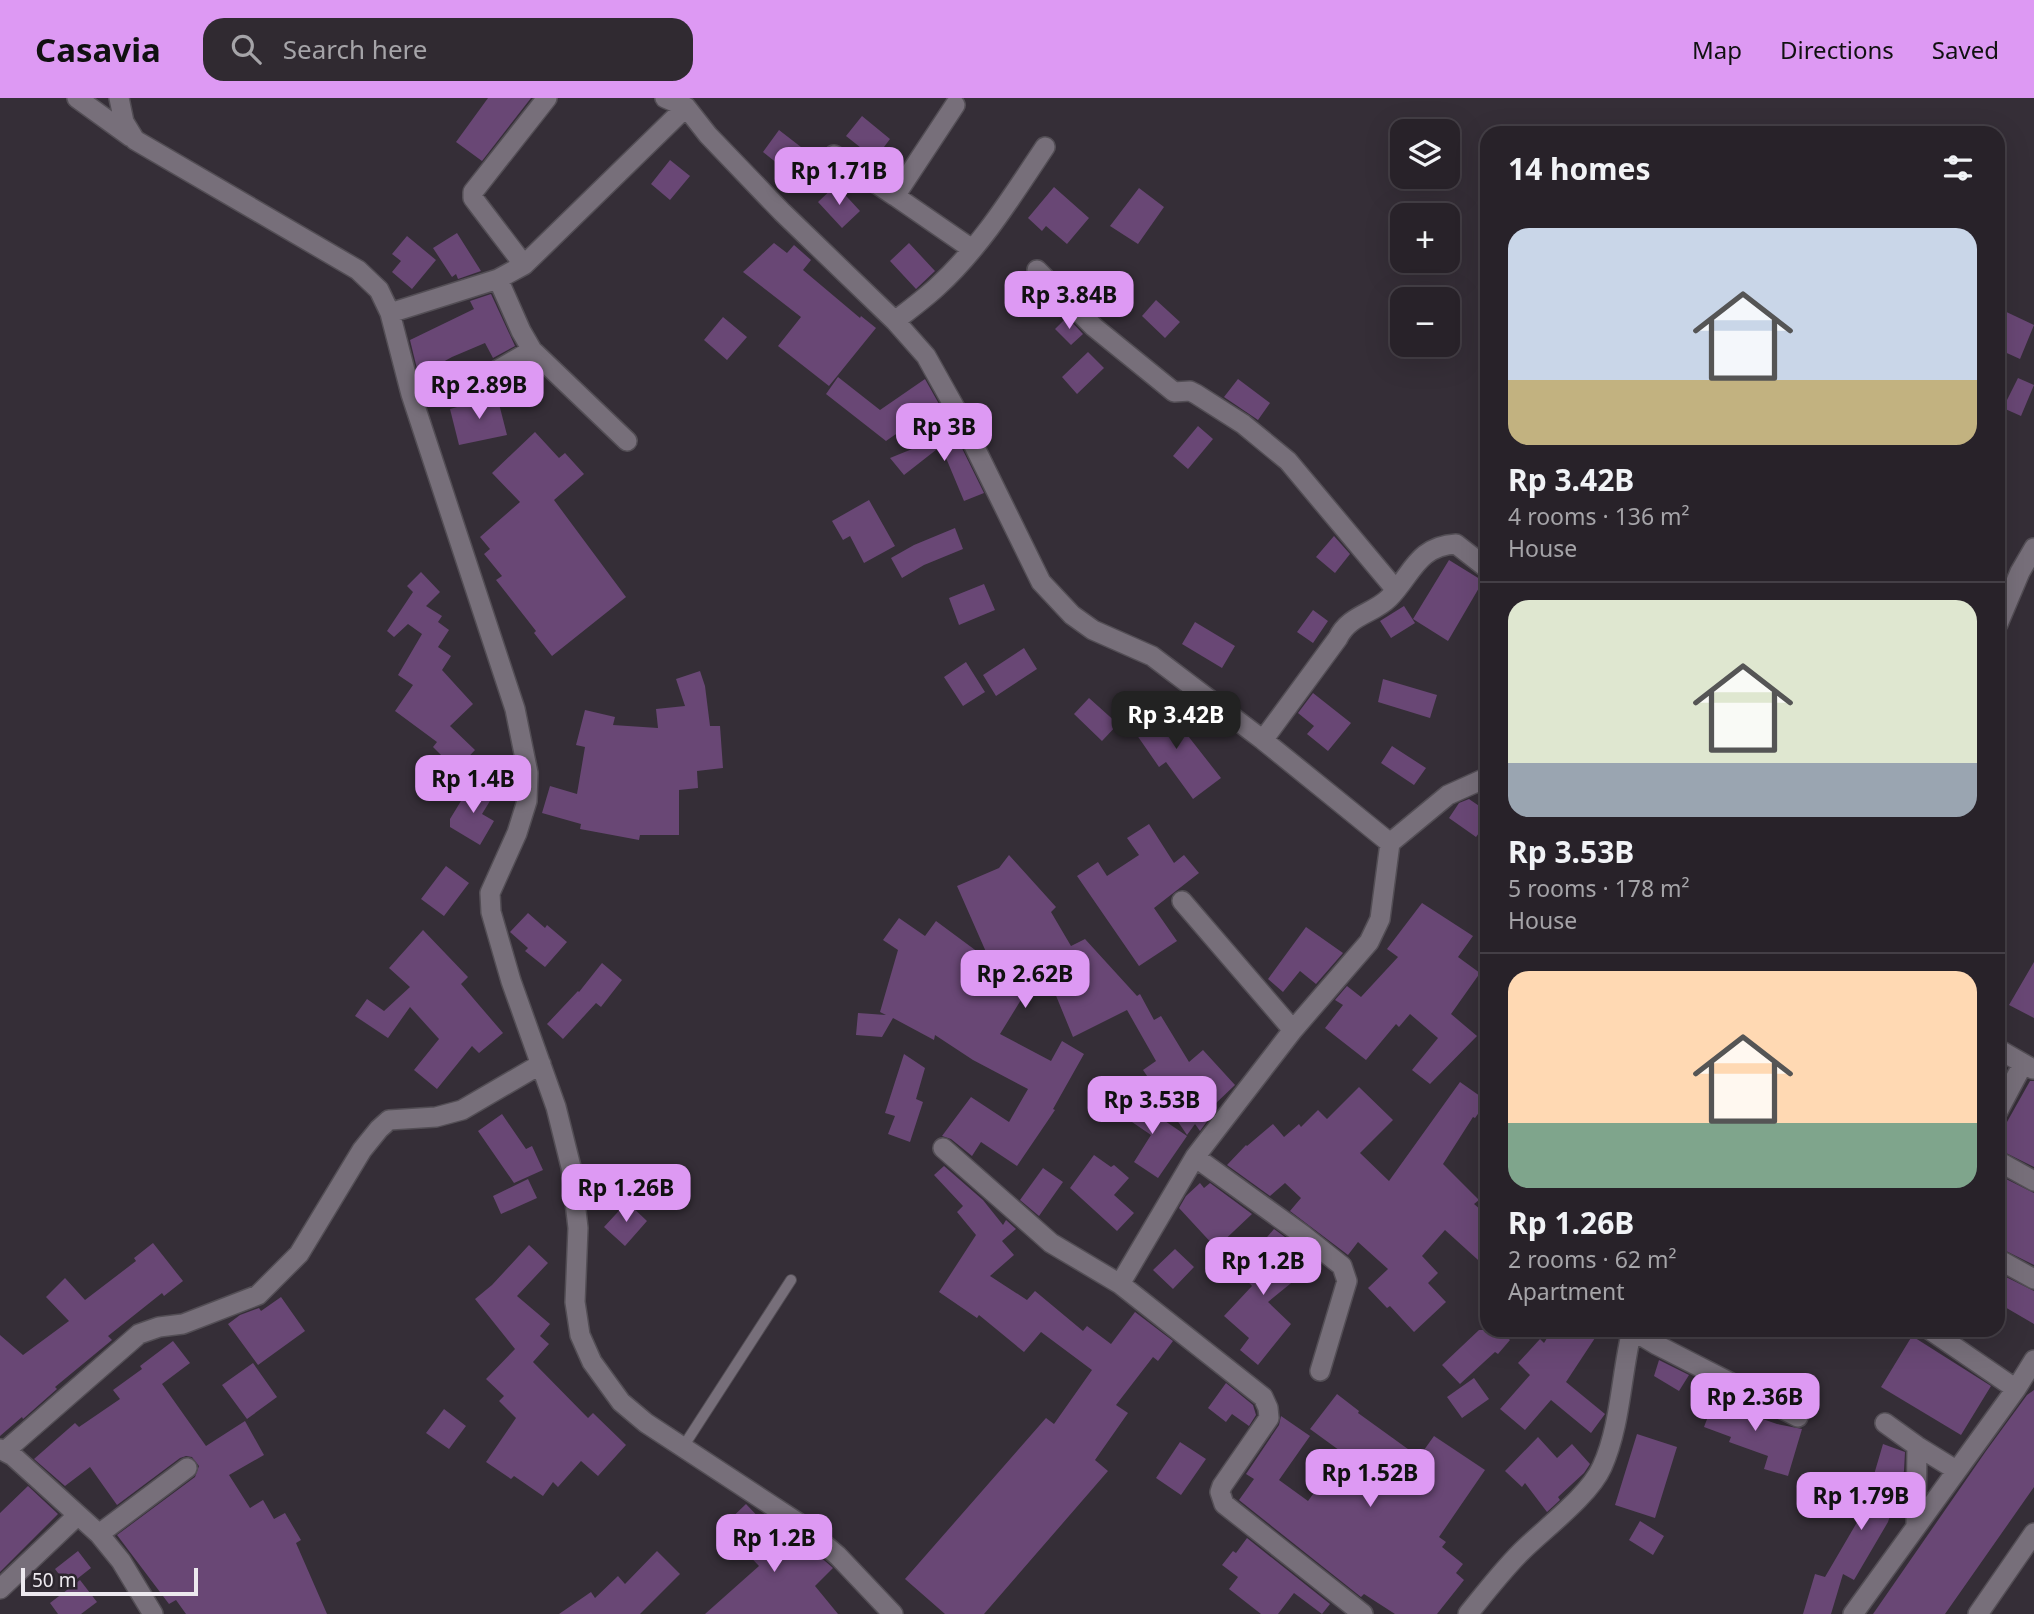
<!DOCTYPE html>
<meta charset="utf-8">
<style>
body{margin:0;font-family:"Noto Sans",sans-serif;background:#302a31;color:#f1f3f6;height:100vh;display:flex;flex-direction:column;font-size:26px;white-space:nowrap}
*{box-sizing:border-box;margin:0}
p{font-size:23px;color:#a5a4a8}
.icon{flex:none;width:38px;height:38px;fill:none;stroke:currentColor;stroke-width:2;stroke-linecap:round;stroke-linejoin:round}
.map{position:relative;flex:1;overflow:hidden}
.sheet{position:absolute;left:1480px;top:28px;width:525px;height:1211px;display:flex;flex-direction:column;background:#282229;border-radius:21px;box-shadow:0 7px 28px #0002,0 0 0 2px #443f46}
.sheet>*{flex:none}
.controls{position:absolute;left:1390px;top:21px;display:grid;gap:14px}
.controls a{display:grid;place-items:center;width:70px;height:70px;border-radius:14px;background:#282229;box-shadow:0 7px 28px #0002,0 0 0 2px #443f46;font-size:35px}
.scale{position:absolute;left:21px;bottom:18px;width:177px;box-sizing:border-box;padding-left:7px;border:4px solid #ede9ef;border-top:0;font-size:19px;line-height:24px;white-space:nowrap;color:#ede9ef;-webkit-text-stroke:5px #2b252d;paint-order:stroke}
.price{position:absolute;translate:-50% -60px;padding:0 16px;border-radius:14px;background:#dd99f3;color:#111;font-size:23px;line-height:46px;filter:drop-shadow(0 2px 4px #0008)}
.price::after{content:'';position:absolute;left:50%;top:42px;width:21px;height:16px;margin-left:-10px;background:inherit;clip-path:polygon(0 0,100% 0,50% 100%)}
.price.active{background:#222;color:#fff}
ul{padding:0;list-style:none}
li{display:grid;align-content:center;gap:14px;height:371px;padding:0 28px}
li+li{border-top:2px solid #443f46}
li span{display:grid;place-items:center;height:217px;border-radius:21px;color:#555}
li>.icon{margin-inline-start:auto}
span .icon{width:126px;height:126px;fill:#fffc;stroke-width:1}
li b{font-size:30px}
h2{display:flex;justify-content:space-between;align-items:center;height:84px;padding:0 28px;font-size:30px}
header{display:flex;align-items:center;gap:42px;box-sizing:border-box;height:98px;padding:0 35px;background:#dd99f3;color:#111}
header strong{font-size:33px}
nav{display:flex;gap:38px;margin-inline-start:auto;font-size:24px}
.search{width:490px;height:63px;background:#302a31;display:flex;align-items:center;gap:18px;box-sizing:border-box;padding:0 24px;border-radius:21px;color:#a5a4a8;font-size:26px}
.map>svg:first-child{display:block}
.building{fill:#694775}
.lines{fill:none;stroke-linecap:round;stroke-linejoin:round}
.lane-casing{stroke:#534e55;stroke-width:12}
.street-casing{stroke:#534e55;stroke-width:22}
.lane{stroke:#776f7a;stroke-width:10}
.street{stroke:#776f7a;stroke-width:19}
</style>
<header>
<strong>Casavia</strong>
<div class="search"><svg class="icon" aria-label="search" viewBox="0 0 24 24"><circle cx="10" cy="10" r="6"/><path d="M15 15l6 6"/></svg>Search here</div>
<nav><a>Map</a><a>Directions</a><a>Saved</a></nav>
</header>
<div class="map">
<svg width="2034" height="1516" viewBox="0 0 2034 1516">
<rect width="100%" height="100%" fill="#352e37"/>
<path class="building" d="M 488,0 L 531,0 L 482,63 L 456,44 Z
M 862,18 L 890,41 L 875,61 L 846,38 Z
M 779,32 L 810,56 L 793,78 L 763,54 Z
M 670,62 L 690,78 L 670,102 L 651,86 Z
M 836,87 L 860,113 L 842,130 L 818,104 Z
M 1054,89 L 1089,120 L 1067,146 L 1046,128 L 1042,133 L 1028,120 Z
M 1139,90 L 1164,109 L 1138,146 L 1110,128 Z
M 457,135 L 481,173 L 458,181 L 456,176 L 452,179 L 433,150 Z
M 407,138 L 436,162 L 412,191 L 392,174 L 401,163 L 392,156 Z
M 774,145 L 787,155 L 794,147 L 811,162 L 803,172 L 860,220 L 861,218 L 876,230 L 829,288 L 778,248 L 801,219 L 743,174 Z
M 909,145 L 935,173 L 916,191 L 890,163 Z
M 491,196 L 515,248 L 493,260 L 485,245 L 452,259 L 434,269 L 435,272 L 419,279 L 410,242 L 474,211 L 470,203 Z
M 1156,202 L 1180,224 L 1165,240 L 1142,218 Z
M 1998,210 L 2034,227 L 2020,261 L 1998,251 Z
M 723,219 L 747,239 L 727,262 L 704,242 Z
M 1067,219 L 1083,236 L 1071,247 L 1055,231 Z
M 1088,254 L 1104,270 L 1077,296 L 1062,279 Z
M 838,279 L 880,312 L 925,281 L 939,306 L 886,343 L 826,296 Z
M 2018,280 L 2034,287 L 2021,318 L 2003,310 Z
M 1238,281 L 1270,305 L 1258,322 L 1224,299 Z
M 497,298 L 507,337 L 459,347 L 450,311 Z
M 1198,328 L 1213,341 L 1188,371 L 1173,358 Z
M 535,334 L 559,360 L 565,355 L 584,376 L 554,402 L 626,499 L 552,558 L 534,535 L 536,533 L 496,482 L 502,478 L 484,456 L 490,451 L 480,439 L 520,404 L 492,375 Z
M 954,334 L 984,395 L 964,403 L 941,348 L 904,377 L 890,360 Z
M 869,402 L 895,448 L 864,465 L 850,438 L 843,442 L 832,423 Z
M 955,430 L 963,451 L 924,467 L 902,480 L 891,460 L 914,447 Z
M 1334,438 L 1350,456 L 1335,475 L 1316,459 Z
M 1449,462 L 1483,483 L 1448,543 L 1413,521 Z
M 421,474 L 440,494 L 426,508 L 442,518 L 438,524 L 449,532 L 438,549 L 451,558 L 442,572 L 473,606 L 450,628 L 475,652 L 456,672 L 433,649 L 437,644 L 395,613 L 413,587 L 398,577 L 422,536 L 408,526 L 394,539 L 387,533 L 413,494 L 407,488 Z
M 984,486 L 995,512 L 959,527 L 949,500 Z
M 1404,508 L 1415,525 L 1391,540 L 1380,523 Z
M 1313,512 L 1328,523 L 1313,545 L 1297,534 Z
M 1195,524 L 1235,548 L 1222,570 L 1182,546 Z
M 1024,550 L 1037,571 L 996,598 L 983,577 Z
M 966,564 L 985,594 L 963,608 L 944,579 Z
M 700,573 L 705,588 L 710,628 L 720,628 L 723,670 L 697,673 L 698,690 L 679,692 L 679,737 L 640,737 L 639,742 L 580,731 L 581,726 L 542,715 L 550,688 L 577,696 L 585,649 L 576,647 L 585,612 L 615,619 L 613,627 L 658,630 L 656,611 L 685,608 L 676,581 Z
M 1383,581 L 1437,597 L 1430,620 L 1378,604 Z
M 1313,595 L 1351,625 L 1328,653 L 1307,636 L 1314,628 L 1298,615 Z
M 1089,600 L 1118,626 L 1102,643 L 1074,616 Z
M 1163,606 L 1221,680 L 1193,701 L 1166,664 L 1159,669 L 1132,630 Z
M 1392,648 L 1426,670 L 1414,687 L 1381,665 Z
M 472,685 L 493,698 L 482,716 L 494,723 L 480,747 L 450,729 L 450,721 Z
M 1469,701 L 1488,714 L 1488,723 L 1476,739 L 1449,720 L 1459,705 Z
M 1149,726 L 1174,765 L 1184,757 L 1199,775 L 1154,810 L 1177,843 L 1139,868 L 1077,778 L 1098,764 L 1107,778 L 1139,757 L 1127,740 Z
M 1009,757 L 1056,809 L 1051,814 L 1071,848 L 1085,841 L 1137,898 L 1140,896 L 1154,922 L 1161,918 L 1189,964 L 1203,952 L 1235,987 L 1213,1008 L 1216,1011 L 1200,1033 L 1195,1026 L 1187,1037 L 1143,972 L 1156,963 L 1127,912 L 1073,939 L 1043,866 L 1000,936 L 1051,963 L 1062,943 L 1084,956 L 1053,1011 L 1055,1012 L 1017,1068 L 981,1044 L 972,1058 L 951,1041 L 942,1038 L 971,999 L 1009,1024 L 1028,991 L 973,962 L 935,937 L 934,942 L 893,920 L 882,939 L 856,937 L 858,915 L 886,917 L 880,914 L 898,852 L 883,842 L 899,820 L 925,838 L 936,823 L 990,863 L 957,788 L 999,770 Z
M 446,768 L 469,785 L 444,818 L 421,801 Z
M 1422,805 L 1473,838 L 1458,859 L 1480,875 L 1451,916 L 1477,938 L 1430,986 L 1412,972 L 1438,940 L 1410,916 L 1399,929 L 1396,926 L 1366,962 L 1325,930 L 1343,907 L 1335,902 L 1347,888 L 1361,899 L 1398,859 L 1387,851 Z
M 528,815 L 545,830 L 547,827 L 567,844 L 545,869 L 525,853 L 528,850 L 510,834 Z
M 1306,829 L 1343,855 L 1316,886 L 1300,873 L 1283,894 L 1268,881 Z
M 423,832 L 468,879 L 461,886 L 503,935 L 479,955 L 472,948 L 437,991 L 414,972 L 439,941 L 410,909 L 388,940 L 355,918 L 367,901 L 384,913 L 410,889 L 389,870 Z
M 2034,864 L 2034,920 L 2009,907 Z
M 602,865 L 622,882 L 601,909 L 596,905 L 563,941 L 547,926 L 578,893 L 579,894 Z
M 904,956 L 925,970 L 916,1001 L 923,1004 L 910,1044 L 888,1036 L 895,1018 L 885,1015 Z
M 2030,983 L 2034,983 L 2034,1069 L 1998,1051 L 1998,1040 Z
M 1460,984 L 1487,1003 L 1475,1020 L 1473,1019 L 1443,1066 L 1479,1102 L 1474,1106 L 1488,1118 L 1488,1171 L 1445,1132 L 1422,1158 L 1438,1175 L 1428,1185 L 1446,1204 L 1414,1234 L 1390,1208 L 1387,1210 L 1368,1190 L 1388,1171 L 1358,1144 L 1348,1157 L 1290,1113 L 1301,1100 L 1285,1085 L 1270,1098 L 1227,1067 L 1246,1047 L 1247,1048 L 1273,1026 L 1284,1039 L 1299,1026 L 1301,1029 L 1318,1012 L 1327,1021 L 1359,989 L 1393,1022 L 1360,1055 L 1389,1083 Z
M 1124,995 L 1187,1038 L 1158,1080 L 1134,1064 L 1151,1037 L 1113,1011 Z
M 502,1016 L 526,1051 L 532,1048 L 543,1072 L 514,1085 L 478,1033 Z
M 1094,1057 L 1111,1069 L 1114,1067 L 1129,1080 L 1114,1097 L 1134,1115 L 1117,1133 L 1070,1090 Z
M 944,1068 L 983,1102 L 1003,1127 L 1006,1122 L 1016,1131 L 1002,1143 L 1014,1157 L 990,1178 L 1027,1202 L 1035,1193 L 1083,1233 L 1087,1228 L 1111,1246 L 1135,1214 L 1173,1243 L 1158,1263 L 1153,1259 L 1116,1307 L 1128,1315 L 1095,1362 L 1108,1373 L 984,1516 L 945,1516 L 905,1481 L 1046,1320 L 1054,1326 L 1092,1272 L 1041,1234 L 1024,1254 L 979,1217 L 977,1220 L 939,1194 L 976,1137 L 957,1114 L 963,1108 L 934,1077 Z
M 1043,1070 L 1063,1084 L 1039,1118 L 1020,1102 Z
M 1998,1077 L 2034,1095 L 2034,1167 L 1998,1149 Z
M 528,1081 L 537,1100 L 501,1116 L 493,1098 Z
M 1200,1085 L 1204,1090 L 1210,1085 L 1252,1116 L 1216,1150 L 1179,1110 L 1186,1098 Z
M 627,1104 L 647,1123 L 625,1148 L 604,1129 Z
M 1274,1131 L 1289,1142 L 1280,1150 L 1301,1177 L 1268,1204 L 1291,1226 L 1258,1267 L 1240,1252 L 1249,1240 L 1224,1218 L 1252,1188 L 1238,1173 Z
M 153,1145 L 183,1183 L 164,1198 L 162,1195 L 108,1238 L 112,1242 L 55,1289 L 57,1291 L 23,1321 L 22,1319 L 0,1338 L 0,1237 L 23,1257 L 69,1223 L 46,1199 L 65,1180 L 85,1202 L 136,1163 L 134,1160 Z
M 529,1147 L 548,1165 L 517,1198 L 550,1226 L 540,1238 L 549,1246 L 533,1264 L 588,1320 L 593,1315 L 626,1347 L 598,1378 L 581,1363 L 558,1389 L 553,1384 L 543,1398 L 514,1378 L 511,1381 L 486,1364 L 516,1320 L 499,1303 L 504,1298 L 486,1281 L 515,1251 L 475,1201 L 492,1187 Z
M 1175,1151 L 1194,1169 L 1173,1191 L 1153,1172 Z
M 1998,1175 L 2034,1193 L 2034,1226 L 1998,1205 Z
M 281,1199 L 305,1233 L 258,1267 L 228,1226 L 240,1217 L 259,1210 L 261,1213 Z
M 1479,1232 L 1499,1232 L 1510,1242 L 1498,1256 L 1495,1254 L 1460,1286 L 1442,1267 Z
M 1552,1232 L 1583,1232 L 1595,1240 L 1566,1284 L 1605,1316 L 1591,1335 L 1551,1302 L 1525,1332 L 1500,1311 L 1530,1277 L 1518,1265 L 1540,1241 L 1544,1245 Z
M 1912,1238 L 1991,1288 L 1961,1337 L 1881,1289 Z
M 173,1243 L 190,1265 L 162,1286 L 206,1348 L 245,1323 L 264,1357 L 229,1377 L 250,1410 L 263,1402 L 274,1421 L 285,1415 L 301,1442 L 296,1445 L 327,1516 L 186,1516 L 176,1502 L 169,1506 L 117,1437 L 195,1379 L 199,1368 L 192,1359 L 186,1358 L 180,1360 L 117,1407 L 90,1369 L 65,1388 L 34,1361 L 75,1325 L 79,1329 L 120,1301 L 113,1292 L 142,1271 L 140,1268 Z
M 1659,1262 L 1689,1277 L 1679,1293 L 1654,1278 Z
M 253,1265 L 277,1299 L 247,1321 L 222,1287 Z
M 1474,1280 L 1489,1301 L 1462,1320 L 1447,1299 Z
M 1226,1285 L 1253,1307 L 1256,1317 L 1249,1328 L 1232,1316 L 1226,1324 L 1208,1310 Z
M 1718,1292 L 1738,1302 L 1734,1311 L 1777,1326 L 1802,1331 L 1788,1378 L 1764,1371 L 1768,1358 L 1729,1344 L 1731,1339 L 1704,1329 Z
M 2034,1292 L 2034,1389 L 1945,1516 L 1873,1516 L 1986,1353 L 2027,1297 Z
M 1337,1296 L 1359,1313 L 1358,1315 L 1419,1359 L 1434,1338 L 1485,1372 L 1439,1439 L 1446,1444 L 1442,1449 L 1463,1466 L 1456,1475 L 1464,1482 L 1437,1516 L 1395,1516 L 1364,1496 L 1361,1499 L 1239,1402 L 1254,1381 L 1246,1376 L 1279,1327 L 1281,1318 L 1310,1338 L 1279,1382 L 1308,1403 L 1343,1355 L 1310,1331 Z
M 444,1311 L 466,1328 L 449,1351 L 426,1335 Z
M 1637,1336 L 1677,1349 L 1655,1420 L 1615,1407 Z
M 1538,1339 L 1557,1360 L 1572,1346 L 1590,1366 L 1584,1375 L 1558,1399 L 1560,1402 L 1547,1414 L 1525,1385 L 1522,1389 L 1505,1373 Z
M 1180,1344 L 1206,1361 L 1181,1397 L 1156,1380 Z
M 1883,1346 L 1905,1354 L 1904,1373 L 1888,1424 L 1854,1482 L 1843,1476 L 1831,1516 L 1803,1516 L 1815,1476 L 1825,1479 L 1863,1414 Z
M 28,1388 L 58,1416 L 0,1474 L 0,1415 Z
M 746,1406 L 780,1442 L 786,1438 L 801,1459 L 810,1450 L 833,1470 L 815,1488 L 838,1516 L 705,1516 L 759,1468 L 722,1429 Z
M 1640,1423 L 1664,1438 L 1653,1457 L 1629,1442 Z
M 1247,1440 L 1330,1506 L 1322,1516 L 1294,1495 L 1278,1516 L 1261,1516 L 1229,1491 L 1238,1479 L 1222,1467 L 1233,1453 L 1236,1455 Z
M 78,1453 L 91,1470 L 68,1488 L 55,1471 Z
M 657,1453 L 680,1476 L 640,1516 L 559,1516 L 591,1494 L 595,1500 L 618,1478 L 625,1486 Z
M 80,1482 L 97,1504 L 81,1516 L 58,1516 L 50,1505 Z"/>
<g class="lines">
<g class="lane-casing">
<path id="lane" d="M 683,1349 L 791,1182"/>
</g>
<g class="street-casing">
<path id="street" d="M 77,0 L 131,39
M 119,0 L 124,24 L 135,42 L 358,172 L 379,192 L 390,215 L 411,296 L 515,611 L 528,675 L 527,703 L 517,735 L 490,795 L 491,814 L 511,883 L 556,1009 L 571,1069 L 578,1130 L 575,1204 L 580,1237 L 592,1264 L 621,1304 L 646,1325 L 800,1426 L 838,1458 L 893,1516
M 665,0 L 686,9 L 708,37 L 782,114 L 895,223 L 926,258 L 959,317 L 1041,484 L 1072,517 L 1093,532 L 1152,558 L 1263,642 L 1390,745
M 955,7 L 895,98 L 972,151
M 834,57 L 895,98
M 524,167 L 479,108 L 473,100 L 473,94 L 547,0
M 1037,172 L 1094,229 L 1174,294 L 1190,293 L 1196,296 L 1243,326 L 1288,363 L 1396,492
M 390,215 L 498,181
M 895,223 C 909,212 924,201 937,189 C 980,150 1013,97 1045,49
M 411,296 L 489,277 L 532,252
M 627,343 L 532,252 L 521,233 L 498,181 L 524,167 L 686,9
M 1998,526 L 2020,474 L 2034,450
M 1263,642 L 1338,540 C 1349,517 1373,516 1389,500 C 1412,477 1417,448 1456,446 L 1488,471
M 1182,803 L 1293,932
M 1998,951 L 2033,971
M 1998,1013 L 2023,966
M 943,1050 L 1051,1145 L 1120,1186 L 1263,1299 L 1268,1310 L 1269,1320 L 1222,1388 L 1220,1394 L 1224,1406 L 1363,1516
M 1195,1059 L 1303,1137 L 1342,1168 L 1347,1183 L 1320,1273
M 1998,1063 L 2034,1083
M 1998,1161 L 2034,1181
M 1120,1186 L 1195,1059 L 1293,932 L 1369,844 L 1380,821 L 1390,745 L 1448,697 L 1488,679
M 1632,1232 L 1657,1247 L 1798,1319
M 1930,1232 L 2016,1291
M 1885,1325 L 1917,1348 L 1956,1372
M 0,1351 L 13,1358 L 99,1436 L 121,1463 L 153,1516
M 5,1353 L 139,1236 L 159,1229 L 183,1226 L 258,1197 L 299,1156 L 362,1052 L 379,1031 L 389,1022 L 436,1019 L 462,1012 L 541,966
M 1916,1426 L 1917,1348
M 99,1436 L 187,1370
M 0,1491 L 78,1417
M 1468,1516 C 1485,1495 1502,1473 1521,1454 C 1544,1431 1589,1398 1602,1369 C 1621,1327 1621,1276 1632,1232
M 1853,1516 L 2016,1291 L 2034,1262
M 1978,1516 L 2034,1435"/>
</g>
<use href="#lane" class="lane"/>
<use href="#street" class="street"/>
</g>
</svg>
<div class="controls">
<a><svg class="icon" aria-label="layers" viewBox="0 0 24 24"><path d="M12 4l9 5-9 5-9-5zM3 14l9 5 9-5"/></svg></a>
<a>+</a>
<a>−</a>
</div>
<div class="scale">50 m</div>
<b class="price" style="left:839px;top:109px">Rp 1.71B</b>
<b class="price" style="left:1069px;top:233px">Rp 3.84B</b>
<b class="price" style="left:479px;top:323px">Rp 2.89B</b>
<b class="price" style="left:944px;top:365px">Rp 3B</b>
<b class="price active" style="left:1176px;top:653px">Rp 3.42B</b>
<b class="price" style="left:473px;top:717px">Rp 1.4B</b>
<b class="price" style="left:1025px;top:912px">Rp 2.62B</b>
<b class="price" style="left:1152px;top:1038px">Rp 3.53B</b>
<b class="price" style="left:626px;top:1126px">Rp 1.26B</b>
<b class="price" style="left:1263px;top:1199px">Rp 1.2B</b>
<b class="price" style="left:1755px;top:1335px">Rp 2.36B</b>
<b class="price" style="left:1370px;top:1411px">Rp 1.52B</b>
<b class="price" style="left:1861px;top:1434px">Rp 1.79B</b>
<b class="price" style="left:774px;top:1476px">Rp 1.2B</b>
<section class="sheet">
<h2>14 homes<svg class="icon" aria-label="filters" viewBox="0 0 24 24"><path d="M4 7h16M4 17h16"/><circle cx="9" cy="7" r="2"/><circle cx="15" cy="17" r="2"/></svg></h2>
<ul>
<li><span style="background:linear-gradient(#c9d6e8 70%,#c2b280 0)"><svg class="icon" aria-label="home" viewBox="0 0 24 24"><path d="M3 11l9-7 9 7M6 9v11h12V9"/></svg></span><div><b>Rp 3.42B</b><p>4 rooms · 136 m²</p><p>House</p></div></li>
<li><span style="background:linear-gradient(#dfe7d0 75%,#9aa5b1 0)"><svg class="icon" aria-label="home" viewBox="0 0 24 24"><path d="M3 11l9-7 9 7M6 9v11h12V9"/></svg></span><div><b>Rp 3.53B</b><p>5 rooms · 178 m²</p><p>House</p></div></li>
<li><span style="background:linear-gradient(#ffd9b3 70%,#7fa58c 0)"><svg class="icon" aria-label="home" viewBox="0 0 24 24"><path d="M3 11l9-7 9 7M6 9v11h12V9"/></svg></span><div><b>Rp 1.26B</b><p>2 rooms · 62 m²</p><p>Apartment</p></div></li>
</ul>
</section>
</div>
